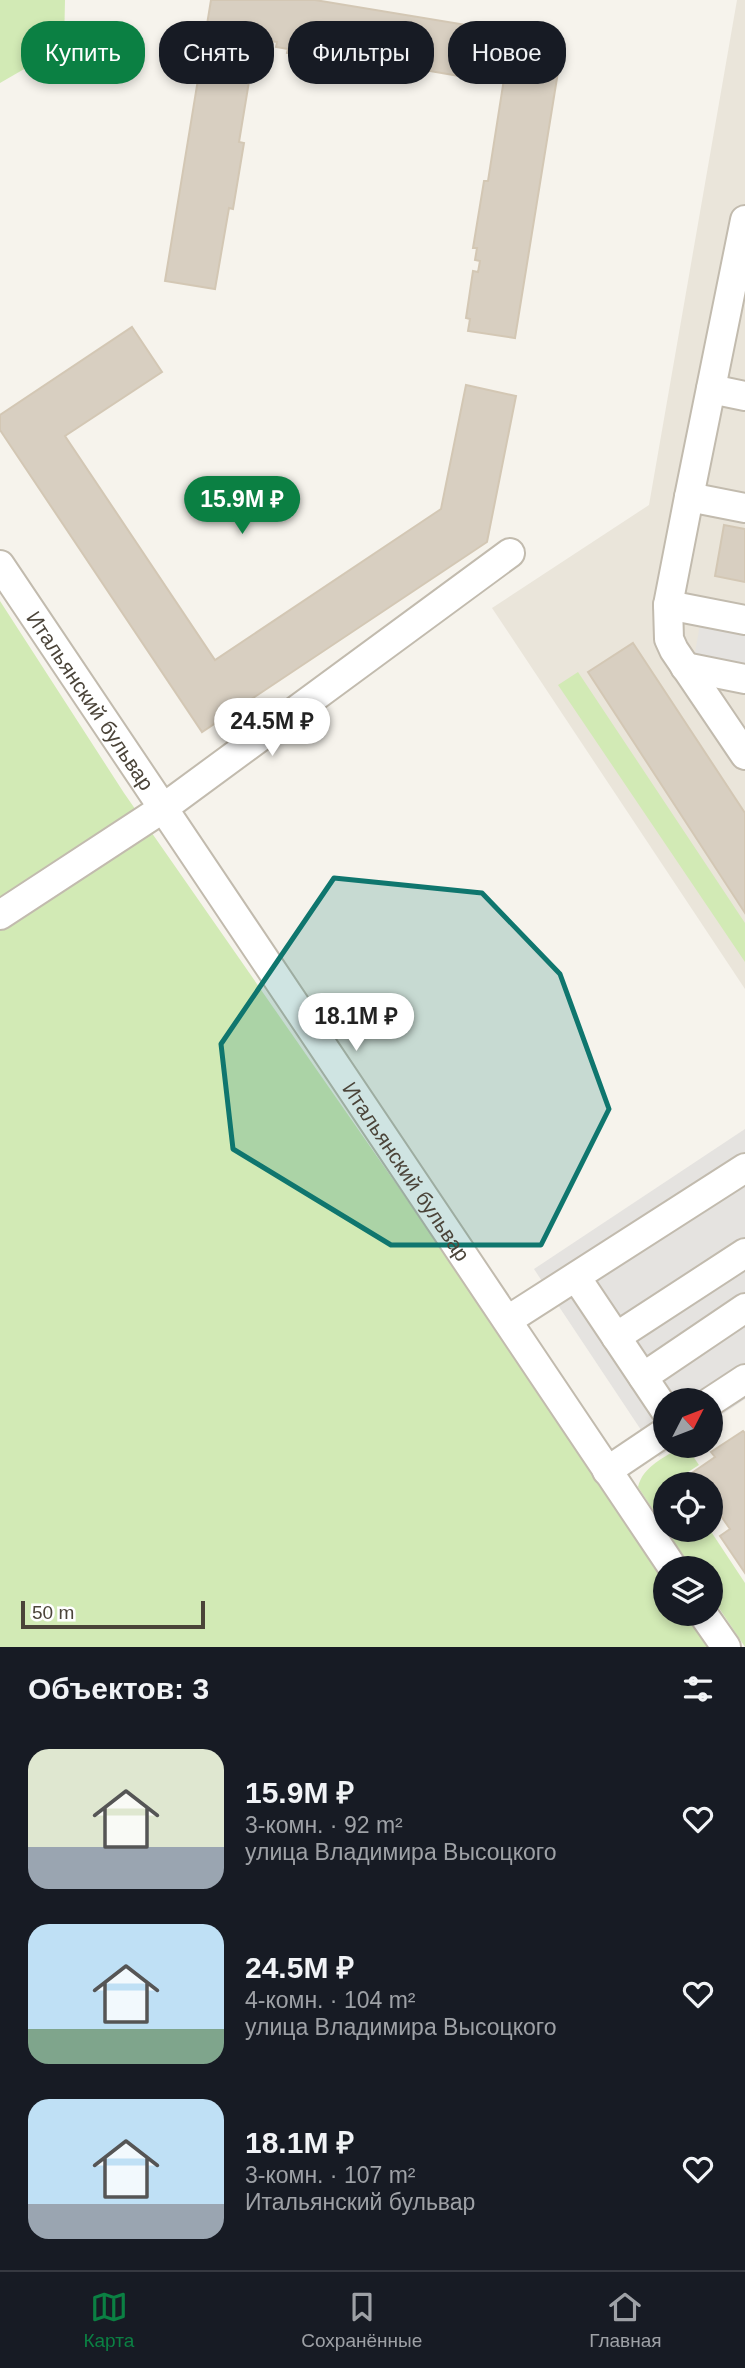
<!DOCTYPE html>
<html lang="ru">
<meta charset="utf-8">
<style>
body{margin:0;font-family:Helvetica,sans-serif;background:#242831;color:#f1f3f6;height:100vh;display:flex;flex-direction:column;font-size:26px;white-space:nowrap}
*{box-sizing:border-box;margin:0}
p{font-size:23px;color:#9ea1a6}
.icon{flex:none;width:38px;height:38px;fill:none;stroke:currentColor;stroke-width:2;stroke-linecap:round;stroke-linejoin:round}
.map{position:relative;height:1647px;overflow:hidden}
.side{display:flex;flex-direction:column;background:#171b24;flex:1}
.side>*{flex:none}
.guide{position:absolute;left:21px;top:21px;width:704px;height:63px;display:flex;gap:14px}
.needle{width:46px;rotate:48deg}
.controls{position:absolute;left:653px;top:1388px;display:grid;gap:14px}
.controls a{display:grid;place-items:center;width:70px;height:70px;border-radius:50%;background:#171b24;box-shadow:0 4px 10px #0003;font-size:35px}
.scale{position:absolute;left:21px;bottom:18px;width:184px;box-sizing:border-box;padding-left:7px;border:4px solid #4b4439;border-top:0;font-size:19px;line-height:24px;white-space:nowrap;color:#4b4439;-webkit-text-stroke:5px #fff;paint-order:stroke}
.price{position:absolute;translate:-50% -60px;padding:0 16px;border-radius:24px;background:#fff;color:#222;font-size:23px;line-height:46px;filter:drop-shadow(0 2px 4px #0008)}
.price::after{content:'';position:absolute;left:50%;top:42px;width:21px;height:16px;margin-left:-10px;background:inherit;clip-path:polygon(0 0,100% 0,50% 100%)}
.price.selected{background:#0b8043;color:#fff}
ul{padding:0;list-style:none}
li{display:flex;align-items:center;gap:21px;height:175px;padding:0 28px}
li span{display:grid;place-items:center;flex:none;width:196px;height:140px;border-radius:21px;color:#555}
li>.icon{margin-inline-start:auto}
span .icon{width:84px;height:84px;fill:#fffc;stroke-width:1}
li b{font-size:30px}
h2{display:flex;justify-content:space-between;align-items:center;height:84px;padding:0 28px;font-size:30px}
.tag{padding:0 24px;border-radius:28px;background:#171b24;box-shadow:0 4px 10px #0003;font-size:24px;line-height:63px}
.tag.selected{background:#0b8043;color:#fff}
.tabs{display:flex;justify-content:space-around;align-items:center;height:98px;border-top:2px solid #363941;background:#171b24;font-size:19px;color:#9ea1a6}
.tabs a{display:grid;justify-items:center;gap:4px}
.tabs .selected{color:#0b8043}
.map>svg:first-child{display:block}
.residential{fill:#eae5da}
.green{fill:#d2eab5}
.parking{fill:#e5e3e0}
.building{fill:#d8cfc1;stroke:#d3c7b4;stroke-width:2}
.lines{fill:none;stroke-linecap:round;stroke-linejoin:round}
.minor-casing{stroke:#c2bbae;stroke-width:32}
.minor{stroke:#fff;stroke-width:28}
.marked{fill:#0f766e;fill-opacity:0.2;stroke:#0f766e;stroke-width:5;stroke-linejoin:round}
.labels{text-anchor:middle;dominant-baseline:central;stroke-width:7;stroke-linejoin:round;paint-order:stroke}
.street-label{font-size:21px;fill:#4b4439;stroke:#fff}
</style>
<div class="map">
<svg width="745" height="1647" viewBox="0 0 745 1647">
<rect width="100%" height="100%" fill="#f6f3ec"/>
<path class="residential" d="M 737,0 L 745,0 L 745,989 L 492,608 L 649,505 Z"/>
<path class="green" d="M 0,0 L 65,0 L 64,46 L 0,83 Z
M 0,601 L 124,793 L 518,1359 L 665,1578 L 665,1614 L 689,1614 L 712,1647 L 0,1647 Z
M 578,672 L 745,923 L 745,962 L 558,685 Z
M 683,1446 L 686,1446 L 699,1465 L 677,1479 L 680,1484 L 665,1484 L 665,1528 L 638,1487 C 643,1466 665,1457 683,1446 Z
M 666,1530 L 710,1530 L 745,1583 L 745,1647 L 711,1596 L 710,1568 L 692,1568 Z"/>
<path class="parking" d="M 701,619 L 745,628 L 745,668 L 694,658 Z
M 745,1129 L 745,1399 L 711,1422 L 710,1400 L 665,1400 L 665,1446 L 676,1446 L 659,1457 L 534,1269 Z"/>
<path class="building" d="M 211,0 L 315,0 L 563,41 L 515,338 L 468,331 L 470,319 L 466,318 L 473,271 L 478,272 L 480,261 L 475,260 L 477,248 L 473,248 L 484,181 L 488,181 L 504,79 L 472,74 L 471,78 L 424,70 L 425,67 L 413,65 L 413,69 L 354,59 L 354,64 L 287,53 L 288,49 L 276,47 L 277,42 L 256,39 L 239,142 L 244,143 L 233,209 L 229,208 L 215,289 L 165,281 Z
M 132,327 L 162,372 L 65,436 L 215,660 L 441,509 L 466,385 L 516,396 L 487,542 L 202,732 L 0,430 L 0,415 Z
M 724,525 L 745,529 L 745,582 L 715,576 Z
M 633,643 L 745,813 L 745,913 L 588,672 Z
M 743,1431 L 745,1433 L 745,1573 L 720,1536 L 730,1529 L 710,1500 L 710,1484 L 695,1484 L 689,1475 L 715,1457 L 711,1452 Z"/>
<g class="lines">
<g class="minor-casing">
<g id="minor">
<path d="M 711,389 L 745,396"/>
<path d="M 689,497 L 745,220"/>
<path d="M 745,508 L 689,497 L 668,605 L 669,639 L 674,650 L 745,755"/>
<path id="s1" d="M 0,565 L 673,1568"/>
<path d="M 668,605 L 745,620"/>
<path d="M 685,667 L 745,679"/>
<path d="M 0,915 L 162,809 L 510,553"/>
<path d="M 576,1277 L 665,1410"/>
<path d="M 508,1320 L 745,1168"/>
<path d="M 616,1337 L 745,1253"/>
<path d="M 643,1377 L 745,1308"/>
<path d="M 710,1402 L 745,1379"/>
<path d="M 607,1471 L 665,1432"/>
<path d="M 703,1614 L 726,1647"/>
</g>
</g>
<use href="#minor" class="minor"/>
</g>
<path class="marked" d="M 334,878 L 482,893 L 560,974 L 609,1109 L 541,1245 L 391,1245 L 233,1149 L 221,1044 Z"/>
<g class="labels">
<g class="street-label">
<text stroke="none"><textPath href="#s1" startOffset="163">Итальянский бульвар</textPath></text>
<text stroke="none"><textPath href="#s1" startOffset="730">Итальянский бульвар</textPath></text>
</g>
</g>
</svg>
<div class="controls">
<a><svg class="needle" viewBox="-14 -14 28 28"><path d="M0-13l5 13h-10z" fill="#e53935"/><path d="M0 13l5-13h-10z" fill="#9ea1a6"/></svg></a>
<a><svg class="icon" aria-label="locate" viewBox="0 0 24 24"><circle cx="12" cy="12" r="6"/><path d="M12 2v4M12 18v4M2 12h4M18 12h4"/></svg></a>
<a><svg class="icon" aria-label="layers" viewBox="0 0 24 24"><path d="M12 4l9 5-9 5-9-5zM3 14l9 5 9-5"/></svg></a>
</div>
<div class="scale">50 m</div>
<b class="price selected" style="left:242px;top:536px">15.9M ₽</b>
<b class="price" style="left:272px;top:758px">24.5M ₽</b>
<b class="price" style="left:356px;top:1053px">18.1M ₽</b>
<div class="guide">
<a class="tag selected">Купить</a>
<a class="tag">Снять</a>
<a class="tag">Фильтры</a>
<a class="tag">Новое</a>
</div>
</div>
<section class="side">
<h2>Объектов: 3<svg class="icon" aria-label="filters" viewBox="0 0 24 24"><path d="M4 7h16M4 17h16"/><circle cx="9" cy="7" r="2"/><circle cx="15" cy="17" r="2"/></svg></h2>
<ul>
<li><span style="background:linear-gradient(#dfe7d0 70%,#9aa5b1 0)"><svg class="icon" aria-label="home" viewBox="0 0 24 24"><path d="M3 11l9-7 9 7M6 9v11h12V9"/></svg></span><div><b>15.9M ₽</b><p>3-комн. · 92 m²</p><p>улица Владимира Высоцкого</p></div><svg class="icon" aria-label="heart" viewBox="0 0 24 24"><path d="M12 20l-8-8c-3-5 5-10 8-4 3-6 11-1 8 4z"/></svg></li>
<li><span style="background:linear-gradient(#bfe0f5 75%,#7fa58c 0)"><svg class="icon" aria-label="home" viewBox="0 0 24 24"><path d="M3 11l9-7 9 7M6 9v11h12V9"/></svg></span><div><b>24.5M ₽</b><p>4-комн. · 104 m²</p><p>улица Владимира Высоцкого</p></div><svg class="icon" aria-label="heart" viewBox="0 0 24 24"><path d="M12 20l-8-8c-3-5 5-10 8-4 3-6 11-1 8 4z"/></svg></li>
<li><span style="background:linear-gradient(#bfe0f5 75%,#9aa5b1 0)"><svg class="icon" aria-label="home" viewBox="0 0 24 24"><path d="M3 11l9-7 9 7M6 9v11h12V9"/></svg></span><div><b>18.1M ₽</b><p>3-комн. · 107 m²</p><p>Итальянский бульвар</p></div><svg class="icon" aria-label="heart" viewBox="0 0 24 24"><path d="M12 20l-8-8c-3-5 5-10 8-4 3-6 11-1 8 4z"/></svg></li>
</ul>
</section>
<nav class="tabs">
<a class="selected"><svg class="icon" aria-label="map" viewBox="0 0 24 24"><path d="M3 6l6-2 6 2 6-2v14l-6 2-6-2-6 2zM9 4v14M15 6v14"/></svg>Карта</a>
<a><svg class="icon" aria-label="saved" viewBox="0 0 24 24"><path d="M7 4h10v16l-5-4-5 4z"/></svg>Сохранённые</a>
<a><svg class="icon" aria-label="home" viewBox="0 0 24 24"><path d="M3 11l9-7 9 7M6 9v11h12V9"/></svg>Главная</a>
</nav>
